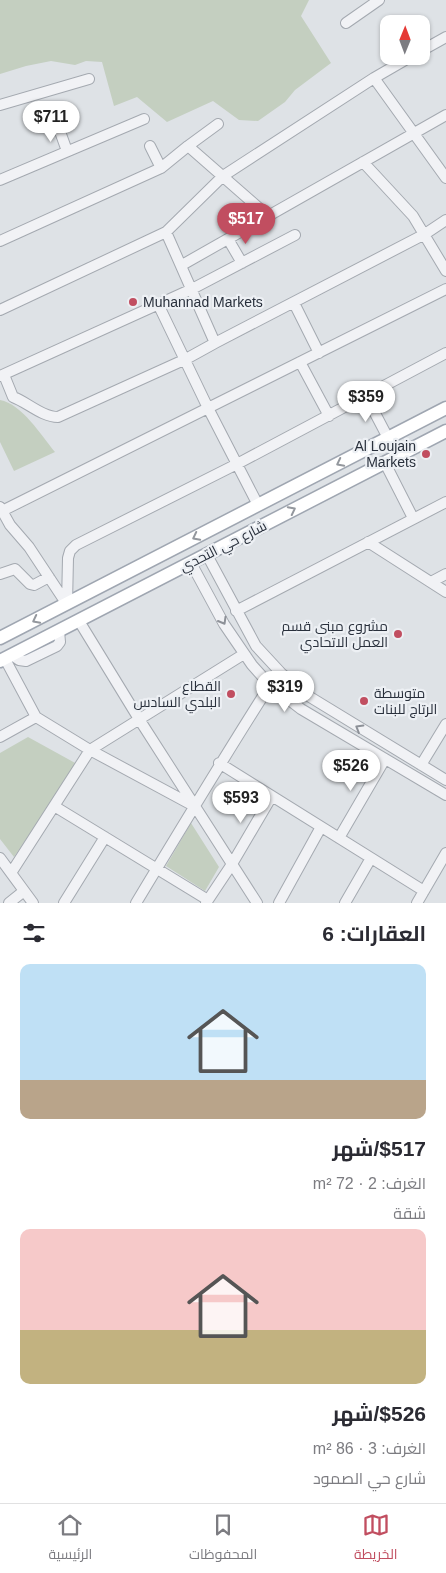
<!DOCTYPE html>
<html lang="ar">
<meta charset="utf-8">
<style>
body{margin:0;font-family:Helvetica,Cairo,sans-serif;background:#f7f7f7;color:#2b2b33;direction:rtl;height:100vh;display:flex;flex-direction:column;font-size:19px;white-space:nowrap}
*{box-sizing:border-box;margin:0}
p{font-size:16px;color:#7c7c81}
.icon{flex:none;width:28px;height:28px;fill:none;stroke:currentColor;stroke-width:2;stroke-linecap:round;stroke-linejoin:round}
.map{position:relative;height:903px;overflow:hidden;direction:ltr}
.panel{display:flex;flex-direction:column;background:#fff;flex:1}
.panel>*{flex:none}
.needle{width:32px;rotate:1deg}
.tools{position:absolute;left:380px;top:15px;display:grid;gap:10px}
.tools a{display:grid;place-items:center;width:50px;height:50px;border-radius:10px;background:#fff;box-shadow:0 1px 4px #0004;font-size:25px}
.price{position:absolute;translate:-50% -42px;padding:0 11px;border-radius:18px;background:#fff;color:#222;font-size:16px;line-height:32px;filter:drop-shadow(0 1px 2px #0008)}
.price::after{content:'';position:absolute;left:50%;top:30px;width:15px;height:11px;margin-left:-8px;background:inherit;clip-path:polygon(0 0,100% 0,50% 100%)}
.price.current{background:#c14e60;color:#fff}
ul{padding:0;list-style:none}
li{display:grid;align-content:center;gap:10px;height:265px;padding:0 20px}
li span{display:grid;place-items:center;height:155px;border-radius:10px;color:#555}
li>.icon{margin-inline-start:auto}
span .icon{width:90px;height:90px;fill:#fffc;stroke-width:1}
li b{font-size:21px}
h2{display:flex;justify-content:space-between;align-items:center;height:60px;padding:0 20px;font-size:21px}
.tabs{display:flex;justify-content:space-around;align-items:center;height:70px;border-top:1px solid #e1e1e2;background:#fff;font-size:14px;color:#7c7c81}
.tabs a{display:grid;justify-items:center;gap:2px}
.tabs .current{color:#c14e60}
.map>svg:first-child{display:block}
.green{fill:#c4cfc0}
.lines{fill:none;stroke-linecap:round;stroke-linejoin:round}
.minor-casing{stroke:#a4a9b0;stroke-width:12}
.major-casing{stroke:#9fa6b1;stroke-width:15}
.minor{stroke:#f1f2f5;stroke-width:10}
.major{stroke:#fff;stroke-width:12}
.oneway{stroke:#94989e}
.oneway2{stroke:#8d9198}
.poi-dot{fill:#c14e60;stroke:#edf0f4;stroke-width:2}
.labels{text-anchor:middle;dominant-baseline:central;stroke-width:4.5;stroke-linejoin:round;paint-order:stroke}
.poi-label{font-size:14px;fill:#29303c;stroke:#edf0f4;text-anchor:end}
.street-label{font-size:14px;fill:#29303c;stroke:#edf0f4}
</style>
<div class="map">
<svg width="446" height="903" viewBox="0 0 446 903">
<rect width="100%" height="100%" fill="#dee2e6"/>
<path class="green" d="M 0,0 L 309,0 L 301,16 L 331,63 L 295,90 L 285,102 L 258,121 L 239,120 L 213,101 L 167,122 L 137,97 L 114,106 L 102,62 L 86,61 L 75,65 L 51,61 L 26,66 L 0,74 Z
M 0,400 C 22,404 41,435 55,452 L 14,471 L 0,442 Z
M 28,737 L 77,764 L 14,857 L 0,839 L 0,753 Z
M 191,823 L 219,867 L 205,891 L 166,866 Z"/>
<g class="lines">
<g class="minor-casing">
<path id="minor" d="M 346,23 L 379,0
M 421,51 L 446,37
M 374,78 L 446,178
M 0,105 L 89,79
M 58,126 L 67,151
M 150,146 L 161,168
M 188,146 L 268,216
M 363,162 L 413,216 L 446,271
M 0,180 L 144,119
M 228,239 L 242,263
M 0,241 L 161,168 L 188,146 L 218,124
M 182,265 L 446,115
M 294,303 L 319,353
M 158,304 L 208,408 L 258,505
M 0,310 L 166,232 L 223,176 L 374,78 L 412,56
M 215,343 L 425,234 L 446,220
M 300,362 L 329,416
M 4,375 L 13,397 C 27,402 42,417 58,417 L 186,359 L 215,343 L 166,232
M 0,376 L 192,289 L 295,235
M 366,396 L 388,438
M 385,463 L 413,518
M 0,507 L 10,525 L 29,547 L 66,603
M 2,511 L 446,289
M 368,542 L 446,592
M 207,555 L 256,646 L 281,673 L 310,697 L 446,780
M 191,563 L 224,624 L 252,665 L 270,685 L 301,709 L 446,795
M 0,574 L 15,569 L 30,584 L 34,585 L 49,577
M 431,582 L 446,574
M 67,604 L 68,558 L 70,551 L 76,545 L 237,464 L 446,353
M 236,611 L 446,502
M 79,621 L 139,719 L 257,903
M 12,655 L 19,660 L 26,661 L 57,646 L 60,642 L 59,631
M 5,659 L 36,717 L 90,750 L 194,806
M 0,737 L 36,717
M 219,763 L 424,891
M 421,765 L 446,724
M 54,806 L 208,900
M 339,838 L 385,759
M 0,858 L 33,903
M 11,873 L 90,750 L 244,654
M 9,903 L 24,891
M 64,903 L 105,837
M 136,903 C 180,830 224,757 270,685
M 206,903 L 232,864 L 272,796
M 279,903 L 321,827
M 345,903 L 371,858
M 417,903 L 446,853"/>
</g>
<g class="major-casing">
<path id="major" d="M 0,638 L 446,408
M 0,661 L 446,431"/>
</g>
<use href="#minor" class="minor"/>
<use href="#major" class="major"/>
</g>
<defs><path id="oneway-chevron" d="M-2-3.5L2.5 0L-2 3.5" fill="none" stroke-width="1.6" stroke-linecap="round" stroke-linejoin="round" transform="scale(1.25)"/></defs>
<g class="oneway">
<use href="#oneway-chevron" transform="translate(340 463) rotate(153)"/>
<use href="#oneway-chevron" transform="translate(292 510) rotate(-27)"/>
<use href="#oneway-chevron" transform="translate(196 537) rotate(153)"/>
<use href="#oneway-chevron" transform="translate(36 620) rotate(153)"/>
</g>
<g class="oneway2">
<use href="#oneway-chevron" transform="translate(223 621) rotate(60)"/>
<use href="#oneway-chevron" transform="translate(359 728) rotate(-149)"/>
</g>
<g class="poi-dot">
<circle cx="133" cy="302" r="5"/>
<circle cx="426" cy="454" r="5"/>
<circle cx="398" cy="634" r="5"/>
<circle cx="231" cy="694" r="5"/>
<circle cx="364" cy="701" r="5"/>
</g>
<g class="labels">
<g class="poi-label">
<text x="143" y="302" text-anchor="start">Muhannad Markets</text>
<text x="416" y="446">Al Loujain<tspan x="416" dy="16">Markets</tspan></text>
<text x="388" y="626">مشروع مبنى قسم<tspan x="388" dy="16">العمل الاتحادي</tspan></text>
<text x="221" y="686">القطاع<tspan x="221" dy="16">البلدي السادس</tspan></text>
<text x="374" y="693" text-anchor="start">متوسطة<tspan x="374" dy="16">الرتاج للبنات</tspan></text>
</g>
<g class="street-label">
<text transform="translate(223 546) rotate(-27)">شارع حي التحدي</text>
</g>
</g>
</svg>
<div class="tools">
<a><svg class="needle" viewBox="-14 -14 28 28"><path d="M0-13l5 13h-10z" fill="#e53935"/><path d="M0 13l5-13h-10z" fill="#7c7c81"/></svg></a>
</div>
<b class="price" style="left:51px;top:143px">$711</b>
<b class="price current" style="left:246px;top:245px">$517</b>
<b class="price" style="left:366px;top:423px">$359</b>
<b class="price" style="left:285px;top:713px">$319</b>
<b class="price" style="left:351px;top:792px">$526</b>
<b class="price" style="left:241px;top:824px">$593</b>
</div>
<section class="panel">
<h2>العقارات: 6<svg class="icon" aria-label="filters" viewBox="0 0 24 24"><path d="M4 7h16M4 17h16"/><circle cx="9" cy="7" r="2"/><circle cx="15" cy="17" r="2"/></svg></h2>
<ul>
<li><span style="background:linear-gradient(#bfe0f5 75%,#b9a48a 0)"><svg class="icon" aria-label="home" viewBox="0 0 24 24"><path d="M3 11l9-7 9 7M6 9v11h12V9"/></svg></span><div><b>$517/شهر</b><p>الغرف: 2 · 72 m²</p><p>شقة</p></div></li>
<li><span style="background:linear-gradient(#f6c9c9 65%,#c2b280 0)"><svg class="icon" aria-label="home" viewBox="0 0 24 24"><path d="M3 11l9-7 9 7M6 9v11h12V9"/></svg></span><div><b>$526/شهر</b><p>الغرف: 3 · 86 m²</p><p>شارع حي الصمود</p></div></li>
</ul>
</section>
<nav class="tabs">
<a class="current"><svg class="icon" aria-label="map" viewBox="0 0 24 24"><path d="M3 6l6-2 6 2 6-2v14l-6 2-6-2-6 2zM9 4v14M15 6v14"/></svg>الخريطة</a>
<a><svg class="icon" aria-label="saved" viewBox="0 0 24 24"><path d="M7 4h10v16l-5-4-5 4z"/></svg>المحفوظات</a>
<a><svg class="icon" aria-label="home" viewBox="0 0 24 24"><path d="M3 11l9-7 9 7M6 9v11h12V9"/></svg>الرئيسية</a>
</nav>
